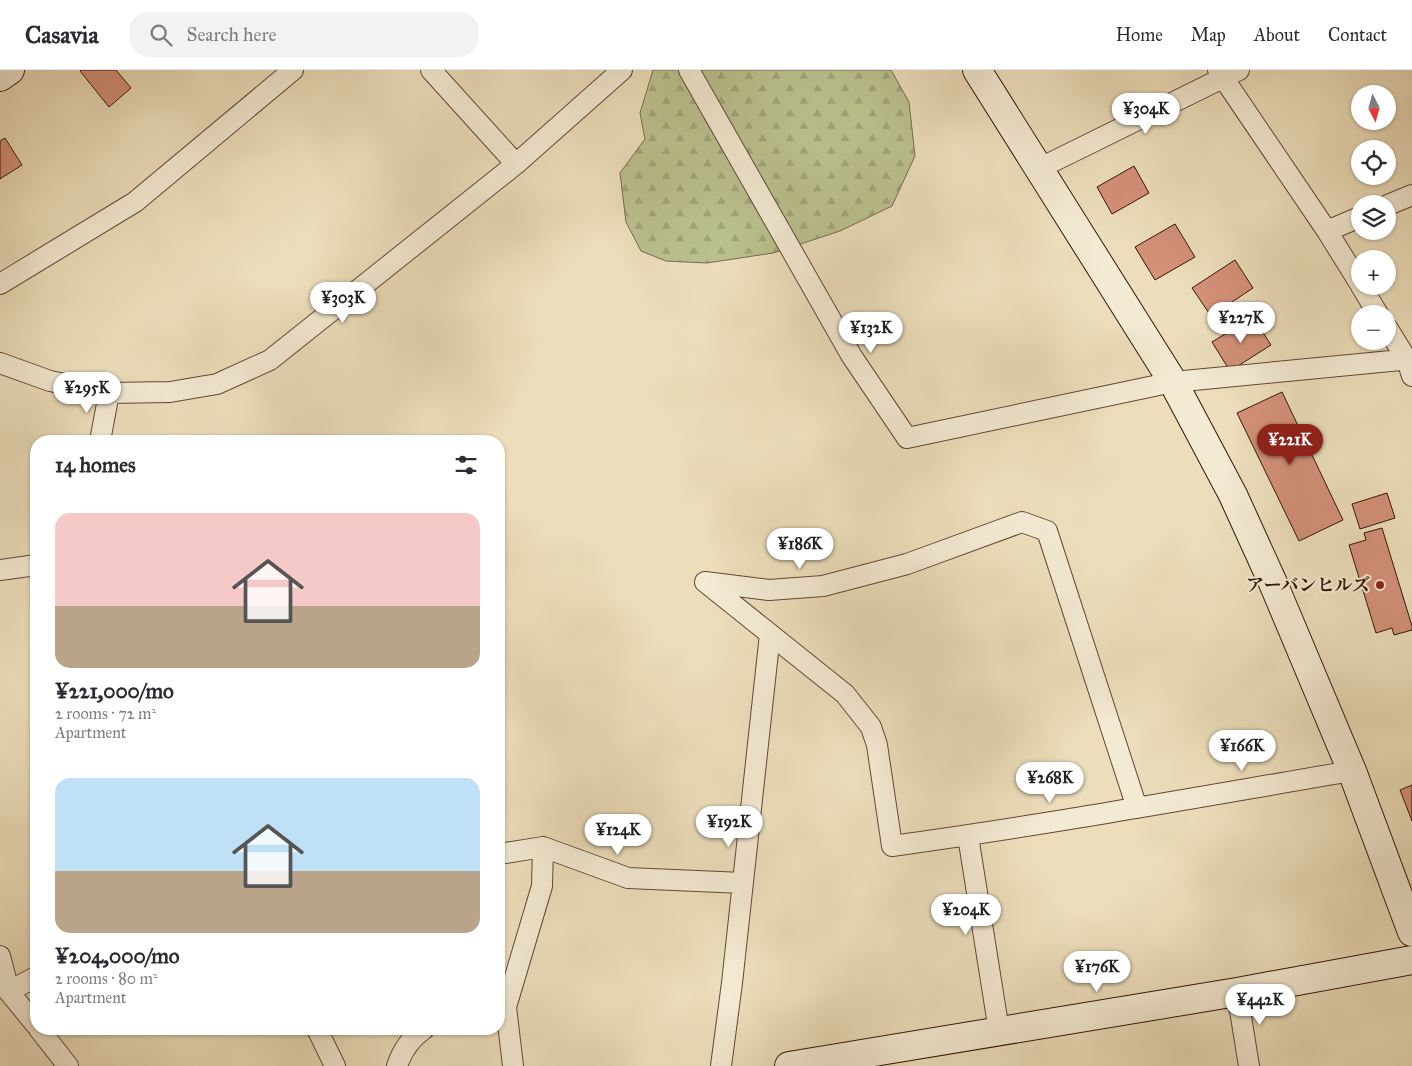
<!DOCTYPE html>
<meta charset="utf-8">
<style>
body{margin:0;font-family:"IM FELL Great Primer","Noto Serif JP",serif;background:#f2f2f3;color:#2b2b33;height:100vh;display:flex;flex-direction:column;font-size:19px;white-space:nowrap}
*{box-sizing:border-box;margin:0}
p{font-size:16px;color:#7c7c81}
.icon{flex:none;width:28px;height:28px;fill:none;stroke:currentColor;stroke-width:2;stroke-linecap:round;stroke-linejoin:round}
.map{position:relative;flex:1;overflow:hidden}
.drawer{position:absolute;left:30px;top:365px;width:475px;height:600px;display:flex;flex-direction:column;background:#fff;border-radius:20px;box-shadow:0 1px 4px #0004}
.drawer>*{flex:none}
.needle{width:32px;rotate:174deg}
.fabs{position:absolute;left:1351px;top:15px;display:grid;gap:10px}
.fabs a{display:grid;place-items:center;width:45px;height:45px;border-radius:50%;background:#fff;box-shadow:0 1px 4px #0004;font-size:25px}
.price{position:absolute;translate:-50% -42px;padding:0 11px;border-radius:18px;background:#fff;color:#222;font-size:16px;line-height:32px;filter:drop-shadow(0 1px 2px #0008)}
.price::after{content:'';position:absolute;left:50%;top:30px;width:15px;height:11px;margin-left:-8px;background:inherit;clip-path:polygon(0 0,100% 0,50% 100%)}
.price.current{background:#8f2418;color:#fff}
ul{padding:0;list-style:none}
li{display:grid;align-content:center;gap:10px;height:265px;padding:0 25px}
li span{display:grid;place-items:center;height:155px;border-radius:15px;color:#555}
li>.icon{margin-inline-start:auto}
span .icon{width:90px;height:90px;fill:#fffc;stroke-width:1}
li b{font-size:21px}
h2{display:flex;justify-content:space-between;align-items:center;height:60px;padding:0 25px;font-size:21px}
header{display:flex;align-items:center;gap:30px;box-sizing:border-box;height:70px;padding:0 25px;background:#fff;border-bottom:1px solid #e1e1e2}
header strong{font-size:24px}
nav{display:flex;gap:28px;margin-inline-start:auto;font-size:18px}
.search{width:350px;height:45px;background:#f2f2f3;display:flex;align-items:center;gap:12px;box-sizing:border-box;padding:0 18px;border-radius:20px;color:#7c7c81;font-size:19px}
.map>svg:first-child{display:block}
.forest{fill:url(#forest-firs);stroke:#776c4c}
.building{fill:#d39178;stroke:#341609}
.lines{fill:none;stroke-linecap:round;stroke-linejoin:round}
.street-casing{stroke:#624836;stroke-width:22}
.secondary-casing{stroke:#341609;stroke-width:30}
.street{stroke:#f3ead3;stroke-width:20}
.secondary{stroke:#f3ead3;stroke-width:28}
.poi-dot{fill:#8f2418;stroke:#f3ead3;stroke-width:2}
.labels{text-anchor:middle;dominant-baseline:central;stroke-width:4;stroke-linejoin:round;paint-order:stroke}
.poi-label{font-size:18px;font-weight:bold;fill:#341609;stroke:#f3ead3;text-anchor:end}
</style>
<header>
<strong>Casavia</strong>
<div class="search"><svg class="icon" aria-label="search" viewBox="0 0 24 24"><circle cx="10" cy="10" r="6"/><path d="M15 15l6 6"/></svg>Search here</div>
<nav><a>Home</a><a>Map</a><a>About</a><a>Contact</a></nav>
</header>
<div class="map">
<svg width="1412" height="996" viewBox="0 0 1412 996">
<defs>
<pattern id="forest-firs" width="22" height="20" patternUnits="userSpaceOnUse" patternTransform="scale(1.25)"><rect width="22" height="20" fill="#bac18e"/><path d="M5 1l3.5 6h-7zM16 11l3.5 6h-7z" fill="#a0a579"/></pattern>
</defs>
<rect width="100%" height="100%" fill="#ecdebb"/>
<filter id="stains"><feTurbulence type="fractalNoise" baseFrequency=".004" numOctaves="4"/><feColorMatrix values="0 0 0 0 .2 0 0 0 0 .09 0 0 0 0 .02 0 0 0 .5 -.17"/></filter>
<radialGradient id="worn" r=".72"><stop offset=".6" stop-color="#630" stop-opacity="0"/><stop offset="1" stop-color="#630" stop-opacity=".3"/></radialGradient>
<path class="forest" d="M 653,0 L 891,0 L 909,32 L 915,86 L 892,136 L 840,161 L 773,183 L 707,193 L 666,191 L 641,181 L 626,152 L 620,103 L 645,69 L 640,43 Z"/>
<path class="building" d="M 82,0 L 116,0 L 131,18 L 109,37 L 80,1 Z
M 5,68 L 22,95 L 0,109 L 0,71 Z
M 1134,96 L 1149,123 L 1112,144 L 1097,117 Z
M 1175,154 L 1195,187 L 1155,210 L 1135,177 Z
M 1235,190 L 1253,218 L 1211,246 L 1192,218 Z
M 1253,247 L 1271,275 L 1230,301 L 1212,272 Z
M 1282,322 L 1343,450 L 1299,471 L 1237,343 Z
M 1387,423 L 1395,448 L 1360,459 L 1352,434 Z
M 1382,458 L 1412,556 L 1412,560 L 1394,565 L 1392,558 L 1376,563 L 1349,475 L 1366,470 L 1364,463 Z
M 1412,715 L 1412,751 L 1400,720 Z"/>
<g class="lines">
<g class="street-casing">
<path id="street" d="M 431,0 L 516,94
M 689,0 L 851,285 L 907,368 L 1173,312 L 1412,289
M 1218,0 L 1327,161 L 1360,214
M 1040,98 L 1239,0
M 1388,135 L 1412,125
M 1327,161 L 1360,147
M 0,214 L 135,132 L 293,0
M 1361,216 L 1378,244
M 1388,259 L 1407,290 L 1412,306
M 0,293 L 50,311 L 109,323 L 170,322 L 217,314 L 270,290 L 516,94 L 622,0
M 100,371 L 109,323
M 0,500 L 36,495
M 1137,738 L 1047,461 L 1022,452 L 907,494 L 823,516 L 769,520 L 705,512 L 845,624 L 871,657 L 877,675 L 892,776 C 1046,755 1199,727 1352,701
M 968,766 L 999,961
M 499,784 L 543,777 L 628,808 L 743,813
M 0,886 L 9,921 L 36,907
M 0,911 L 36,955
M 1237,922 L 1249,996
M 39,959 L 68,996
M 317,959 L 335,996
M 397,996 C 402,981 411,968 424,959
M 513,996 L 506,937 L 542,816 L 543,777
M 721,996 L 732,913 L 770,564"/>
</g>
<g class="secondary-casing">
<path id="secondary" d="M 977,0 L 1173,312 L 1233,425 L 1273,513 L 1352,701 L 1412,862
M 0,7 L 10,0
M 789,996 L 1237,922 L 1412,890"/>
</g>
<use href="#street" class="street"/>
<use href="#secondary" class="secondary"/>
</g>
<circle class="poi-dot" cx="1380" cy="515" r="5"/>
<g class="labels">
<g class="poi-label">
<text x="1370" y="515">アーバンヒルズ</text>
</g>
</g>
<rect width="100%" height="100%" filter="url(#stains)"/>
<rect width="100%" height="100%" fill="url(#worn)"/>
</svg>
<div class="fabs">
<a><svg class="needle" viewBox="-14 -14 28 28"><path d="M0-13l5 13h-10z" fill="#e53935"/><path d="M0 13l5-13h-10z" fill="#7c7c81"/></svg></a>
<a><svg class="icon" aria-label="locate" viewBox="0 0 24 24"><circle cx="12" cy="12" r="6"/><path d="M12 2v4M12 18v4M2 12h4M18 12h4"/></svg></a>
<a><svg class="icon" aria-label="layers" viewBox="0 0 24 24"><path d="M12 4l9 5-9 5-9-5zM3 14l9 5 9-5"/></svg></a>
<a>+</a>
<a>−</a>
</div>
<b class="price" style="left:1146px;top:65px">¥304K</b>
<b class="price" style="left:343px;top:254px">¥303K</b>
<b class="price" style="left:1241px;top:274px">¥227K</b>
<b class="price" style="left:871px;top:284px">¥132K</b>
<b class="price" style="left:87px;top:344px">¥295K</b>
<b class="price current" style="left:1290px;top:396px">¥221K</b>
<b class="price" style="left:800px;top:500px">¥186K</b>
<b class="price" style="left:1242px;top:702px">¥166K</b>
<b class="price" style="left:1050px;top:734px">¥268K</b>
<b class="price" style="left:729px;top:778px">¥192K</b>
<b class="price" style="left:618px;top:786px">¥124K</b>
<b class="price" style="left:966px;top:866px">¥204K</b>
<b class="price" style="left:1097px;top:923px">¥176K</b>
<b class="price" style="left:1260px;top:956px">¥442K</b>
<section class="drawer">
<h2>14 homes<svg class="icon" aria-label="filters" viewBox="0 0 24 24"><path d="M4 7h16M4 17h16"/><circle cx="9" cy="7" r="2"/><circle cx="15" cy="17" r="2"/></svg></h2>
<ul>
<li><span style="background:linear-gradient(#f6c9c9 60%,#b9a48a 0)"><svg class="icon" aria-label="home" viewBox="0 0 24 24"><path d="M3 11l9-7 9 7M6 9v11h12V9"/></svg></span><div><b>¥221,000/mo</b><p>2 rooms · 72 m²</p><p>Apartment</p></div></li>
<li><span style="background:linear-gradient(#bfe0f5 60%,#b9a48a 0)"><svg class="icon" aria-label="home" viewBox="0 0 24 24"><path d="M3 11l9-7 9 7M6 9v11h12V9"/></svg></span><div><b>¥204,000/mo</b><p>2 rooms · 80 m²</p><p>Apartment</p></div></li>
</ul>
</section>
</div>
